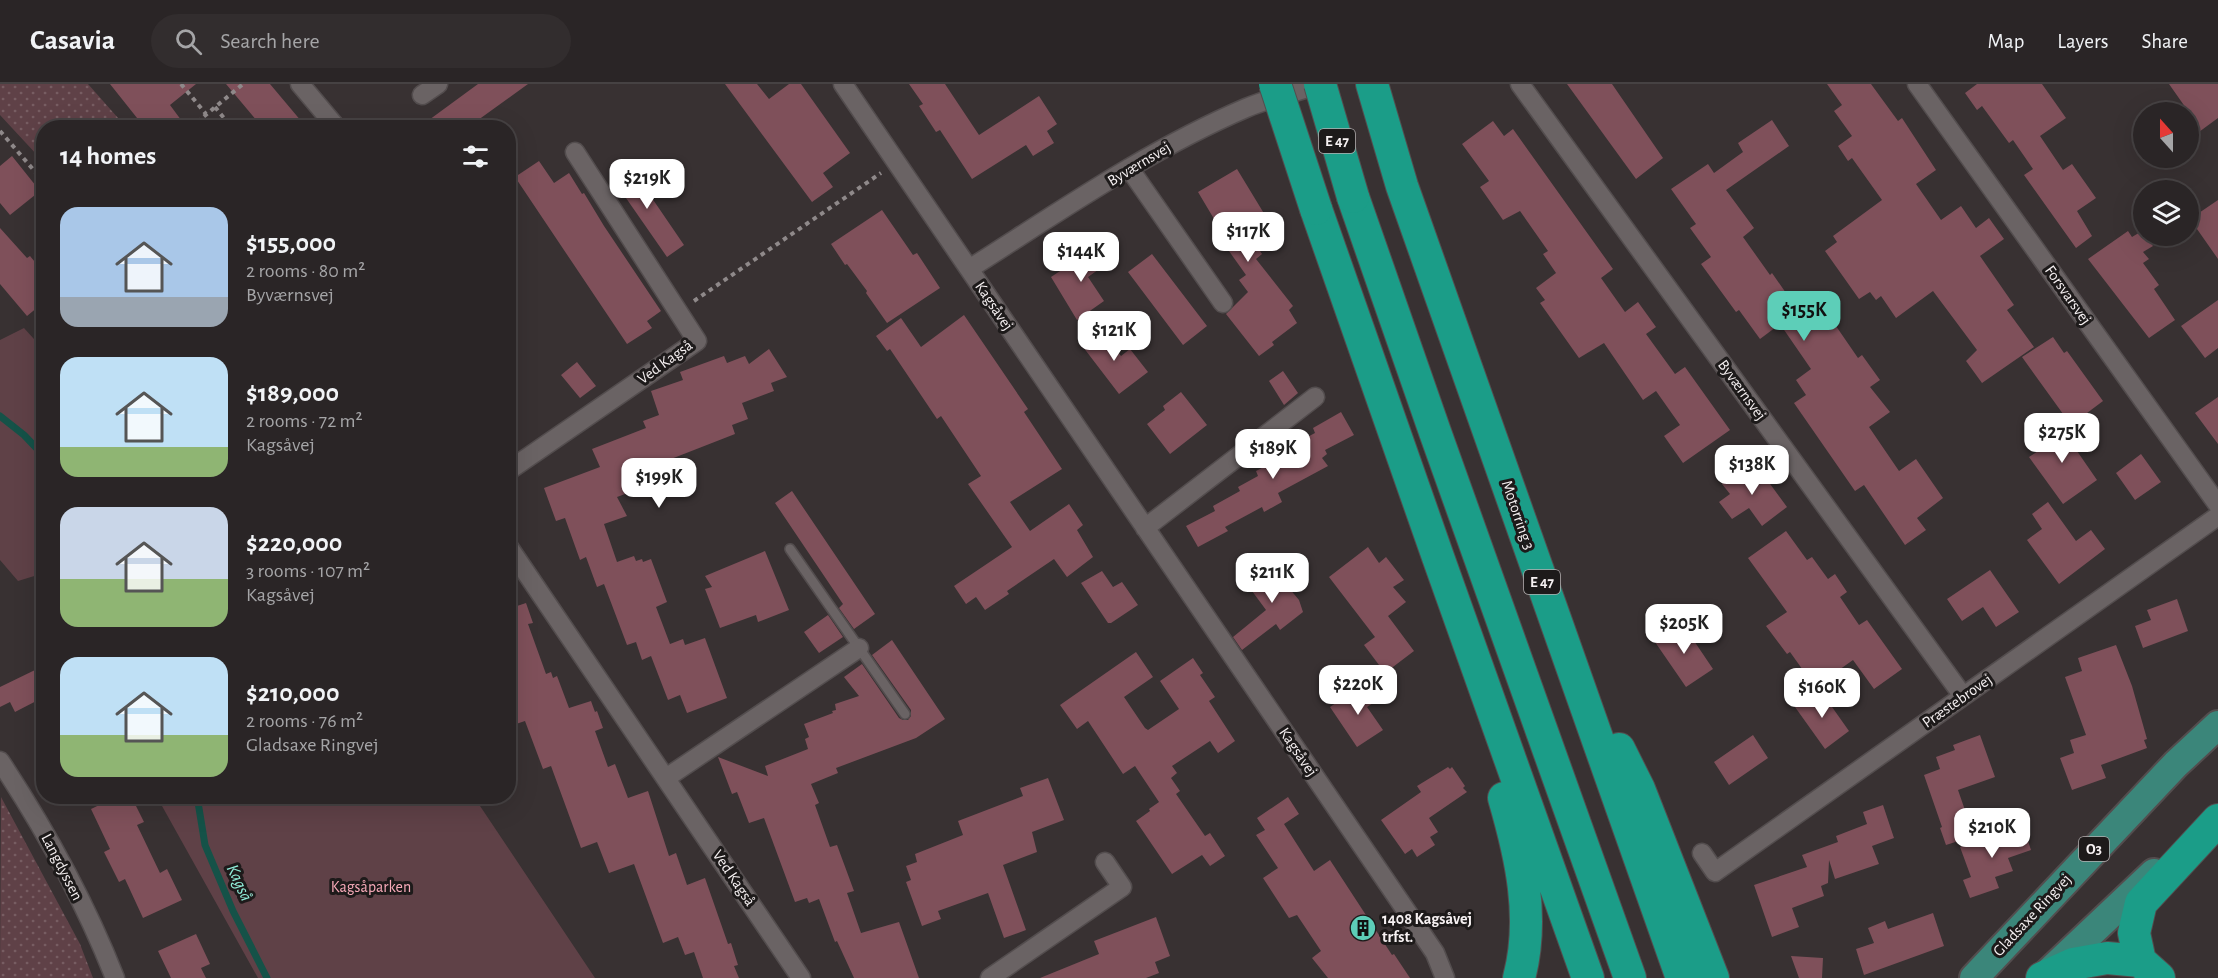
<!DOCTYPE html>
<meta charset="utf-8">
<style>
body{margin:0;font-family:"Alegreya Sans",sans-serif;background:#322d2e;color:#f1f3f6;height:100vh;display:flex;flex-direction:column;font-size:22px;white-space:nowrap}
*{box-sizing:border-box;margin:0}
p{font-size:20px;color:#a5a5a7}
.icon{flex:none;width:33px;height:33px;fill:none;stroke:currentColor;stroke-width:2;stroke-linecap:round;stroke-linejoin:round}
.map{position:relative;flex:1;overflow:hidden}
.side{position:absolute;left:36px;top:36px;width:480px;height:684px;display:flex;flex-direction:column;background:#2a2526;border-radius:24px;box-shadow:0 6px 24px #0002,0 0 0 2px #464243}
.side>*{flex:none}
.needle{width:39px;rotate:339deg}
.tools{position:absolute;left:2133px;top:18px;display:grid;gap:12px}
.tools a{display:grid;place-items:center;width:66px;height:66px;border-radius:50%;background:#2a2526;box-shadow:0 6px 24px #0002,0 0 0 2px #464243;font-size:30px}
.price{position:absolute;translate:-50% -51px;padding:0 14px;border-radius:12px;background:#fff;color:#222;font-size:20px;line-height:39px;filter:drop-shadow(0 2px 3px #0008)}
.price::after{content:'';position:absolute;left:50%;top:36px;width:18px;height:14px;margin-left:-9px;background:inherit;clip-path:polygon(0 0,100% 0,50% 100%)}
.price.selected{background:#5dceb8;color:#111}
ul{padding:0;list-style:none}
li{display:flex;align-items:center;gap:18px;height:150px;padding:0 24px}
li span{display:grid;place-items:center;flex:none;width:168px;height:120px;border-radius:18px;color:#555}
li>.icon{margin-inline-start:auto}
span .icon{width:72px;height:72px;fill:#fffc;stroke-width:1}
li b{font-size:26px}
h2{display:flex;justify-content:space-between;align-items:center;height:72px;padding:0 24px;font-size:26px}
header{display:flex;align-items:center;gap:36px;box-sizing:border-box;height:84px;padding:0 30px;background:#2a2526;border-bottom:2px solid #464243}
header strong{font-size:28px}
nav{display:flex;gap:33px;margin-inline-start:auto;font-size:21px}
.search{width:420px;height:54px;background:#322d2e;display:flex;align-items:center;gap:15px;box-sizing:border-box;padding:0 21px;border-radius:33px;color:#a5a5a7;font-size:22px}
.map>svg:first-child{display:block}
.grass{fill:url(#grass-dots)}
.park{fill:#5f4147}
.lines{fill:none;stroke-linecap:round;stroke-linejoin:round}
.stream{stroke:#155248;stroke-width:7}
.building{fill:#7f505a}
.service-casing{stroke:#534d4e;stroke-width:12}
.minor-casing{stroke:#534d4e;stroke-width:21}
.primary-casing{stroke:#534d4e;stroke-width:32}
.motorway-casing{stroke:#534d4e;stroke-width:34}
.path{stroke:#8f898a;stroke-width:4;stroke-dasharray:4.5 4.5;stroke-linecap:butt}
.service{stroke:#6a6364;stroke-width:9}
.minor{stroke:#6a6364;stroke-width:18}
.primary{stroke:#3b867a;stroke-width:28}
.motorway{stroke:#1b9d88;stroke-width:32}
.motorway-bridge-casing{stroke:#534d4e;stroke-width:34;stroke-linecap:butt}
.motorway-bridge{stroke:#1b9d88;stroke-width:32}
.labels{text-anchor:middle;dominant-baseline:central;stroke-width:6;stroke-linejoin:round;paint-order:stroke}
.shield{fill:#1d1a1a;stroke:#b5b0b1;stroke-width:1.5}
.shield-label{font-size:15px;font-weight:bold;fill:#f6f1f2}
.street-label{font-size:16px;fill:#f6f1f2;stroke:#1d1a1a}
.park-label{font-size:16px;fill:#f9abba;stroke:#1d1a1a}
.poi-label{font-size:16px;font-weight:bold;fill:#f6f1f2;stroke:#1d1a1a;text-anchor:start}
.water-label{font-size:18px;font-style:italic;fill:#92efdb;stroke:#1d1a1a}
</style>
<header>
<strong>Casavia</strong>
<div class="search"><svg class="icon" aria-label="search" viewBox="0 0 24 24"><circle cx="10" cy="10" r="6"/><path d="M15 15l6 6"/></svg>Search here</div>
<nav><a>Map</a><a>Layers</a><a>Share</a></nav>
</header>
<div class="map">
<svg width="2218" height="894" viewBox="0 0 2218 894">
<defs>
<pattern id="grass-dots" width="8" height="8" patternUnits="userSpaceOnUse" patternTransform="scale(1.5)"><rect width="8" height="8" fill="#5f4147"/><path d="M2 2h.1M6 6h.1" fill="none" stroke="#775d62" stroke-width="1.8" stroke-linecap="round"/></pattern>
</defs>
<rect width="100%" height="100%" fill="#383132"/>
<path class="grass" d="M 0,0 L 88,0 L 126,43 L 44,44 L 43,71 L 38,72 L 0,31 Z
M 1,713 L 80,860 L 93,894 L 0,894 Z"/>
<path class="park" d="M 24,244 L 43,265 L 44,489 L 18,497 L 0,476 L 0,256 Z
M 157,713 L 474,713 L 595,894 L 258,894 Z"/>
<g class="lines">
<path class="stream" d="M 0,332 L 24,351 L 44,372
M 197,712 L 205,761 L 233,827 L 267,894"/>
</g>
<path class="building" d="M 110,0 L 196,0 L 170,21 L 187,44 L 145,44 Z
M 226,0 L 270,0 L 307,44 L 263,44 Z
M 478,0 L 528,0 L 467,44 L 418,44 Z
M 725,0 L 757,0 L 769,15 L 789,0 L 801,0 L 850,69 L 823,89 L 833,103 L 812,118 Z
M 909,0 L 945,0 L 979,51 L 1039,12 L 1057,40 L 1047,47 L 1054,59 L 1033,72 L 1026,61 L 972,95 L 940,46 L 936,48 L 919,22 L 923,20 Z
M 1567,0 L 1612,0 L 1663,74 L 1636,95 Z
M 1827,0 L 1871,0 L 1898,37 L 1902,34 L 1936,86 L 1916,100 L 1941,136 L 1961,122 L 1976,144 L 1989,134 L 2004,155 L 1980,172 L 2014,221 L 2007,226 L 2034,263 L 1982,299 L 1966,277 L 1977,266 L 1933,207 L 1896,234 L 1881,212 L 1876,216 L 1870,208 L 1859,215 L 1825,167 L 1837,158 L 1833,152 L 1882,116 L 1852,74 L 1848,77 L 1838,62 L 1852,52 L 1834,27 L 1842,21 Z
M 1977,0 L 2042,0 L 2066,34 L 2040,52 L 2063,86 L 2072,80 L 2096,114 L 2077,127 L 2092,152 L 2076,164 L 2024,91 L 2033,85 L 2013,56 L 2009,59 L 1982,22 L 1977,26 L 1965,9 Z
M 2169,0 L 2218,0 L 2218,34 L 2188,56 L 2188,27 Z
M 1772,36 L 1789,62 L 1726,106 L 1754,144 L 1743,153 L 1770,191 L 1772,189 L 1809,242 L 1827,229 L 1858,274 L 1862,271 L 1880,296 L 1870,303 L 1890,328 L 1869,343 L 1899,387 L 1916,375 L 1943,414 L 1917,434 L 1926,446 L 1905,461 L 1864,401 L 1855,407 L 1794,319 L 1806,311 L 1796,296 L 1811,285 L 1780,240 L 1760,255 L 1739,226 L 1736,228 L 1701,180 L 1711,173 L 1690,144 L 1696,140 L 1671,105 L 1708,80 L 1714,89 L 1743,68 L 1738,59 Z
M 1493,37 L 1504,52 L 1513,45 L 1613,185 L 1601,194 L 1625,228 L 1638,218 L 1656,243 L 1646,250 L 1675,290 L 1685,283 L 1730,346 L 1683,379 L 1664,352 L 1680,341 L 1656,307 L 1643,316 L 1604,259 L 1579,274 L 1540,219 L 1545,216 L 1536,204 L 1556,189 L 1543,170 L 1548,167 L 1520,127 L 1503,136 L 1480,103 L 1489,97 L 1462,60 Z
M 12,72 L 40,107 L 10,131 L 0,119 L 0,82 Z
M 539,77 L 554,99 L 569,89 L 582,110 L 584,109 L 604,142 L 661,227 L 647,237 L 652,244 L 627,260 L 515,93 Z
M 628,79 L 684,161 L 667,173 L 610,91 Z
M 1237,85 L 1271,141 L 1249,150 L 1262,170 L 1256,175 L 1293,222 L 1289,226 L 1297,239 L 1272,258 L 1274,261 L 1259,272 L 1226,230 L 1248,208 L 1239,196 L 1246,191 L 1219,153 L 1223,150 L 1198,108 Z
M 2218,116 L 2218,175 L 2190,135 Z
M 882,126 L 913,171 L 917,169 L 940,204 L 887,239 L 866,209 L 867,207 L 847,180 L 845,181 L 831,160 Z
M 0,144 L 27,174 L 30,172 L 44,189 L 44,218 L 27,232 L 0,200 Z
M 2128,147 L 2132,153 L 2142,147 L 2153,162 L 2143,168 L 2149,175 L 2143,179 L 2159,201 L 2154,205 L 2175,236 L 2149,254 L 2088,175 Z
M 1098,162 L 1109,178 L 1088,193 L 1104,217 L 1077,236 L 1051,193 Z
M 1152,170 L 1207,242 L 1183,261 L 1128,188 Z
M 2218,216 L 2218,264 L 2205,274 L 2181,242 Z
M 964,231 L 1028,325 L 1024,328 L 1062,385 L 1010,418 L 1030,447 L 1069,420 L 1083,441 L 1077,446 L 1093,473 L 1067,493 L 1054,475 L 1007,507 L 1009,510 L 985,526 L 976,513 L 966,520 L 954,502 L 1012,463 L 968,400 L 981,392 L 941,332 L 937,335 L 890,265 L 887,267 L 876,252 L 901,234 L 921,263 Z
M 1099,244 L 1121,272 L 1130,265 L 1148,288 L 1119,310 L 1080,259 Z
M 2053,253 L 2064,269 L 2067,267 L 2103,317 L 2071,341 L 2022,273 Z
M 769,265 L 787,293 L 771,299 L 774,307 L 742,319 L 748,335 L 732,341 L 735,350 L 671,375 L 674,384 L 642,396 L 644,403 L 617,413 L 627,432 L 604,440 L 617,478 L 634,472 L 636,477 L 642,475 L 643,478 L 651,475 L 667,518 L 656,523 L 670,560 L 683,555 L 685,561 L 705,554 L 727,614 L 687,629 L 680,611 L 668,616 L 651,572 L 642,576 L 636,558 L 627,561 L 604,500 L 597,503 L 586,473 L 580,476 L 565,434 L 556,437 L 544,404 L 600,383 L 592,365 L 646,344 L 643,337 L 659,331 L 651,307 L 683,296 L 680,288 L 724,272 L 727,279 L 745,272 L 749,280 Z
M 577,278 L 596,302 L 580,314 L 561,291 Z
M 1283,287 L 1298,309 L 1284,321 L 1269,297 Z
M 1181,308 L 1207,341 L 1170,370 L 1147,340 L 1165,326 L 1163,322 Z
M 2218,313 L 2218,360 L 2195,329 Z
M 1341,328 L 1354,351 L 1325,366 L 1327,370 L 1322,374 L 1328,382 L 1278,409 L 1282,418 L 1264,428 L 1262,423 L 1225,443 L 1228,447 L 1198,463 L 1186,442 L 1215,427 L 1213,422 L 1240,407 L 1238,403 L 1258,392 L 1256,387 L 1291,369 L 1288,363 L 1315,349 L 1313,344 Z
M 2057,338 L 2097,396 L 2063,420 L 2029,373 L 2043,364 L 2036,353 Z
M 2141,370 L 2161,398 L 2135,416 L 2116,389 Z
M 1754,378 L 1787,423 L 1762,442 L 1749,424 L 1732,435 L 1719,418 L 1730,410 L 1722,400 Z
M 792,407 L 875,530 L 854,545 L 839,524 L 843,520 L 775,419 Z
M 2048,418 L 2076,457 L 2091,446 L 2105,465 L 2059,500 L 2027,456 L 2042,445 L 2032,430 Z
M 1786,447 L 1807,476 L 1812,473 L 1828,495 L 1835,490 L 1847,508 L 1840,513 L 1859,541 L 1867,536 L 1902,585 L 1874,605 L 1853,576 L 1815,603 L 1790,568 L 1787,570 L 1766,542 L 1787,528 L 1748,474 Z
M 1368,463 L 1379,479 L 1386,473 L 1404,496 L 1393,503 L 1406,518 L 1388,532 L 1414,567 L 1385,589 L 1364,561 L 1375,553 L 1329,493 Z
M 765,467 L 789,526 L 758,538 L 756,531 L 720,544 L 705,505 L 712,503 L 705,492 Z
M 1283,471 L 1291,493 L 1284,498 L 1299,516 L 1303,528 L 1280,546 L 1276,540 L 1242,566 L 1233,553 L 1266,526 L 1252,507 L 1268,495 L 1262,487 Z
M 1990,486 L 2019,528 L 1996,543 L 1983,523 L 1962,537 L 1947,515 Z
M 1102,487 L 1113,503 L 1122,498 L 1138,521 L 1111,539 L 1108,539 L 1081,499 Z
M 2177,515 L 2188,547 L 2143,564 L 2135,542 L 2151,536 L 2147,526 Z
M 526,519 L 533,539 L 528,540 L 546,590 L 551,588 L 553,594 L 557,592 L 569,624 L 591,617 L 595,628 L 597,627 L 603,644 L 595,647 L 608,683 L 615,680 L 628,714 L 648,707 L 669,772 L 676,769 L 687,801 L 705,794 L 728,860 L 731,859 L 738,881 L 734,882 L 739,894 L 703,894 L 694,868 L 685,871 L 678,853 L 663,859 L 634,780 L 609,789 L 597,758 L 581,764 L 551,682 L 543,685 L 525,637 L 513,641 L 508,629 L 508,525 Z
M 828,531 L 843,553 L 819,569 L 804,548 Z
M 1682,539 L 1713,585 L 1686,603 L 1655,558 Z
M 892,556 L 945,635 L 916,654 L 836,684 L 838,689 L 811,700 L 819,719 L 815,721 L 830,763 L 837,761 L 854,807 L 847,809 L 861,849 L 899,838 L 919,894 L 854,894 L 837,857 L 835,858 L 819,815 L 809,819 L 807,814 L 795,818 L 764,734 L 749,739 L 737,708 L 732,710 L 718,673 L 768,692 L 765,682 L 808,665 L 805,655 L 809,653 L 804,640 L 833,629 L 832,627 L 836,626 L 835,620 L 859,612 L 844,593 L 862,580 L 899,634 L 903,636 L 908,636 L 911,632 L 911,626 L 872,571 Z
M 2116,561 L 2132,602 L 2147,655 L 2144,656 L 2147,664 L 2101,681 L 2106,694 L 2072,706 L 2060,674 L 2074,669 L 2070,656 L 2086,651 L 2065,593 L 2082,587 L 2078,574 Z
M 1136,568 L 1153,593 L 1124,613 L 1145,644 L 1148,646 L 1179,625 L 1160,597 L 1193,574 L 1203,589 L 1200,591 L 1215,613 L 1209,617 L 1235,657 L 1218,669 L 1210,657 L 1172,682 L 1177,689 L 1171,694 L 1180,707 L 1176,710 L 1205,752 L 1210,749 L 1225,772 L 1210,782 L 1202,771 L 1172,790 L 1136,737 L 1150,727 L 1149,725 L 1159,718 L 1135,682 L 1123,690 L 1088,637 L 1077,645 L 1060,621 Z
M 35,586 L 44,603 L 44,613 L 15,628 L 10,618 L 0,623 L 0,603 Z
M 1364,600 L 1376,617 L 1367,623 L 1383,646 L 1357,663 L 1330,623 Z
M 1820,606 L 1849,647 L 1825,665 L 1795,623 Z
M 1753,651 L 1768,674 L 1729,701 L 1714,678 Z
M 1980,651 L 1995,693 L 1958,706 L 1974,752 L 1946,761 L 1940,744 L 1942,743 L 1924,691 L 1940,685 L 1936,673 L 1955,666 L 1953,661 Z
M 1448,683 L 1450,685 L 1452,683 L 1465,702 L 1463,704 L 1467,708 L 1429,734 L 1438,748 L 1430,753 L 1435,761 L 1417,773 L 1412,765 L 1405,770 L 1381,736 L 1421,708 L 1417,702 Z
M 1048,694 L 1064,736 L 1032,748 L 1037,768 L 1003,781 L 1026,846 L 1004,854 L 988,809 L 938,827 L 941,835 L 922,842 L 906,798 L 911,796 L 906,782 L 917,778 L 915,770 L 963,751 L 958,737 L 1023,712 L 1020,704 Z
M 118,712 L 131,712 L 144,738 L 137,741 L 160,789 L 167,785 L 182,816 L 143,834 L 125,795 L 119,798 L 104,768 L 110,765 L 91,725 Z
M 1288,713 L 1299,730 L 1284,740 L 1314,787 L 1330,776 L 1392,871 L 1394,870 L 1410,894 L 1328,894 L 1312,874 L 1321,867 L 1297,831 L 1289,834 L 1263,794 L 1278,784 L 1256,751 L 1265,746 L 1257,734 Z
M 1883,721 L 1894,754 L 1872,762 L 1879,780 L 1835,795 L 1829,776 L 1828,799 L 1821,802 L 1824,812 L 1792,824 L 1799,843 L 1772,853 L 1754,801 L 1807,783 L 1802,771 L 1838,758 L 1836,752 L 1867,740 L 1863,728 Z
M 2023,742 L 2031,766 L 2008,774 L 2013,787 L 1995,793 L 1999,804 L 1970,814 L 1963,796 L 1971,793 L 1960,763 Z
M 1933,829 L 1944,862 L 1864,891 L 1856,865 L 1874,859 L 1868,844 L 1885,837 L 1888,845 Z
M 1156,833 L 1170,872 L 1155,878 L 1159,889 L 1146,894 L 1040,894 L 1099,870 L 1094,857 Z
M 196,850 L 210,880 L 201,884 L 206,894 L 171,894 L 158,867 Z
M 1791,872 L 1823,874 L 1822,894 L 1799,894 Z"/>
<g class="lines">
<g class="service-casing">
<path id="service" d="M 790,465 L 905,630"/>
</g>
<g class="minor-casing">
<path id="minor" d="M 300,0 L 337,44
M 843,0 L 1435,869 L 1445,894
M 1520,0 L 1963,612
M 1917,0 L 2218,421
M 422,11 L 438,0
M 1129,84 L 1223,219
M 969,185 C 1059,128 1148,66 1246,24 C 1270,14 1296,8 1321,0
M 508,387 L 697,257 L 575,68
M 1145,444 L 1315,313
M 508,462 L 801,894
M 0,677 C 45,745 85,818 115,894
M 666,694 L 859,564
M 1702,769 L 1715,788 L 2218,432
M 990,894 L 1122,803 L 1105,778"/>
</g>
<g class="primary-casing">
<path id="primary" d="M 2046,891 L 2154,789
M 1974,894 L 2176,680 L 2218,641"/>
</g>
<g class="motorway-casing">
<path id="motorway" d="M 1372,0 L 1402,102 L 1682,894
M 1353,113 L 1435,348 L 1630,894
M 1316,125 L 1438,473 L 1588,894
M 1619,665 L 1639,705 L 1713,894
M 1504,714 C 1521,772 1535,834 1519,894
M 2042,894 L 2073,880 L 2107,874 L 2140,877
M 2159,894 L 2140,877 L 2134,849 L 2141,819 L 2218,736"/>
</g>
<path class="path" d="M 181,0 L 206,30
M 215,23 L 232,44
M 190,44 L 243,0
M 0,47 L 44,98
M 694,217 L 881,89"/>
<use href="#service" class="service"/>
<use href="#minor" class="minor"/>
<use href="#primary" class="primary"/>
<use href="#motorway" class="motorway"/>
<g class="motorway-bridge-casing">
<path id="motorway-bridge" d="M 1275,0 L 1316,125
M 1320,0 L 1353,113"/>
</g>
<use href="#motorway-bridge" class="motorway-bridge"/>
</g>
<defs>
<g id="building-disc" transform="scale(1.35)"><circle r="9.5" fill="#5dceb8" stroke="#1d1a1a"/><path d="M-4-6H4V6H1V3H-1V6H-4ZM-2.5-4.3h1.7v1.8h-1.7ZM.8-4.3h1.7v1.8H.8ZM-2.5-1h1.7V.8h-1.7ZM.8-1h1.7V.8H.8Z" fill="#111"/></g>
</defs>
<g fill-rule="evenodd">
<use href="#building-disc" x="1363" y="844"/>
</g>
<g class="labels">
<g class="shield">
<rect x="1319" y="45" width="36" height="24" rx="4.5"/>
<rect x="1524" y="486" width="36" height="24" rx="4.5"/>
<rect x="2079" y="753" width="30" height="24" rx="4.5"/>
</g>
<g class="shield-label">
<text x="1337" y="57">E 47</text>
<text x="1542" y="498">E 47</text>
<text x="2094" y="765">O3</text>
</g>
<g class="street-label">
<text transform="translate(1139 80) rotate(-31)">Byværnsvej</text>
<text transform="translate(2068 211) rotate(55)">Forsvarsvej</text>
<text transform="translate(994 222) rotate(56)">Kagsåvej</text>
<text transform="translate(665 278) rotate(-36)">Ved Kagså</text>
<text transform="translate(1742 306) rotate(54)">Byværnsvej</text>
<text transform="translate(1518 431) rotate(71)">Motorring 3</text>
<text transform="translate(1957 617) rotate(-35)">Præstebrovej</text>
<text transform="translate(1298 668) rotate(56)">Kagsåvej</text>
<text transform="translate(62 783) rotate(63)">Langdyssen</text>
<text transform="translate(734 794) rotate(56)">Ved Kagså</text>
<text transform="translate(2032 831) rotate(-47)">Gladsaxe Ringvej</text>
</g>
<g class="park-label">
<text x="371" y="803">Kagsåparken</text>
</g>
<g class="poi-label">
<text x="1382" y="835">1408 Kagsåvej<tspan x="1382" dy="18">trfst.</tspan></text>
</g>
<g class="water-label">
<text transform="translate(239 799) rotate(65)">Kagså</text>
</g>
</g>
</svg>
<div class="tools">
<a><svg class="needle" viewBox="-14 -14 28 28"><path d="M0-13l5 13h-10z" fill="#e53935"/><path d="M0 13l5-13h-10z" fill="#a5a5a7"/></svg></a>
<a><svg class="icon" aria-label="layers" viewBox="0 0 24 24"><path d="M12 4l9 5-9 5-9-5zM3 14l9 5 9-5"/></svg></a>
</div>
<b class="price" style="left:647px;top:126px">$219K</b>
<b class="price" style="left:1248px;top:179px">$117K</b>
<b class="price" style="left:1081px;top:199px">$144K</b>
<b class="price selected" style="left:1804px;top:258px">$155K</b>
<b class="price" style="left:1114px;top:278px">$121K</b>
<b class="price" style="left:2062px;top:380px">$275K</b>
<b class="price" style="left:1273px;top:396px">$189K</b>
<b class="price" style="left:1752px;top:412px">$138K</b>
<b class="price" style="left:659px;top:425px">$199K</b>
<b class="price" style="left:1272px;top:520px">$211K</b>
<b class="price" style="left:1684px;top:571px">$205K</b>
<b class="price" style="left:1358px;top:632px">$220K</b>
<b class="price" style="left:1822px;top:635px">$160K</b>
<b class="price" style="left:1992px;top:775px">$210K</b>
<section class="side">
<h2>14 homes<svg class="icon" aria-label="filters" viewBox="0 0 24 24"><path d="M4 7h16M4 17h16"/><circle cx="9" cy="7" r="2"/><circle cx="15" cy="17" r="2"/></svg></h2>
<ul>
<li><span style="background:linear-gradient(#a9c7e8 75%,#9aa5b1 0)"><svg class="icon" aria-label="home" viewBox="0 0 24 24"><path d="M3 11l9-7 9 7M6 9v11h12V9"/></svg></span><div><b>$155,000</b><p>2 rooms · 80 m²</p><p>Byværnsvej</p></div></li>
<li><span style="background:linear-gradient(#bfe0f5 75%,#8fb573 0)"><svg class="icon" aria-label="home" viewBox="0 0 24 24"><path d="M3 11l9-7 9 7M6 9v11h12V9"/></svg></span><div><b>$189,000</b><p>2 rooms · 72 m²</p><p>Kagsåvej</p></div></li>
<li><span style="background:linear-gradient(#c9d6e8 60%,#8fb573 0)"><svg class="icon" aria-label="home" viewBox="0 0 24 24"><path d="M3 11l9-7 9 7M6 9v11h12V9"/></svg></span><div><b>$220,000</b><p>3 rooms · 107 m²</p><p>Kagsåvej</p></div></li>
<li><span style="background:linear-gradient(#bfe0f5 65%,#8fb573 0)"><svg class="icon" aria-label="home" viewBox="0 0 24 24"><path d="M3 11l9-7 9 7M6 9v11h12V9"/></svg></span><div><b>$210,000</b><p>2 rooms · 76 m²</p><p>Gladsaxe Ringvej</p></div></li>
</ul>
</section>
</div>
